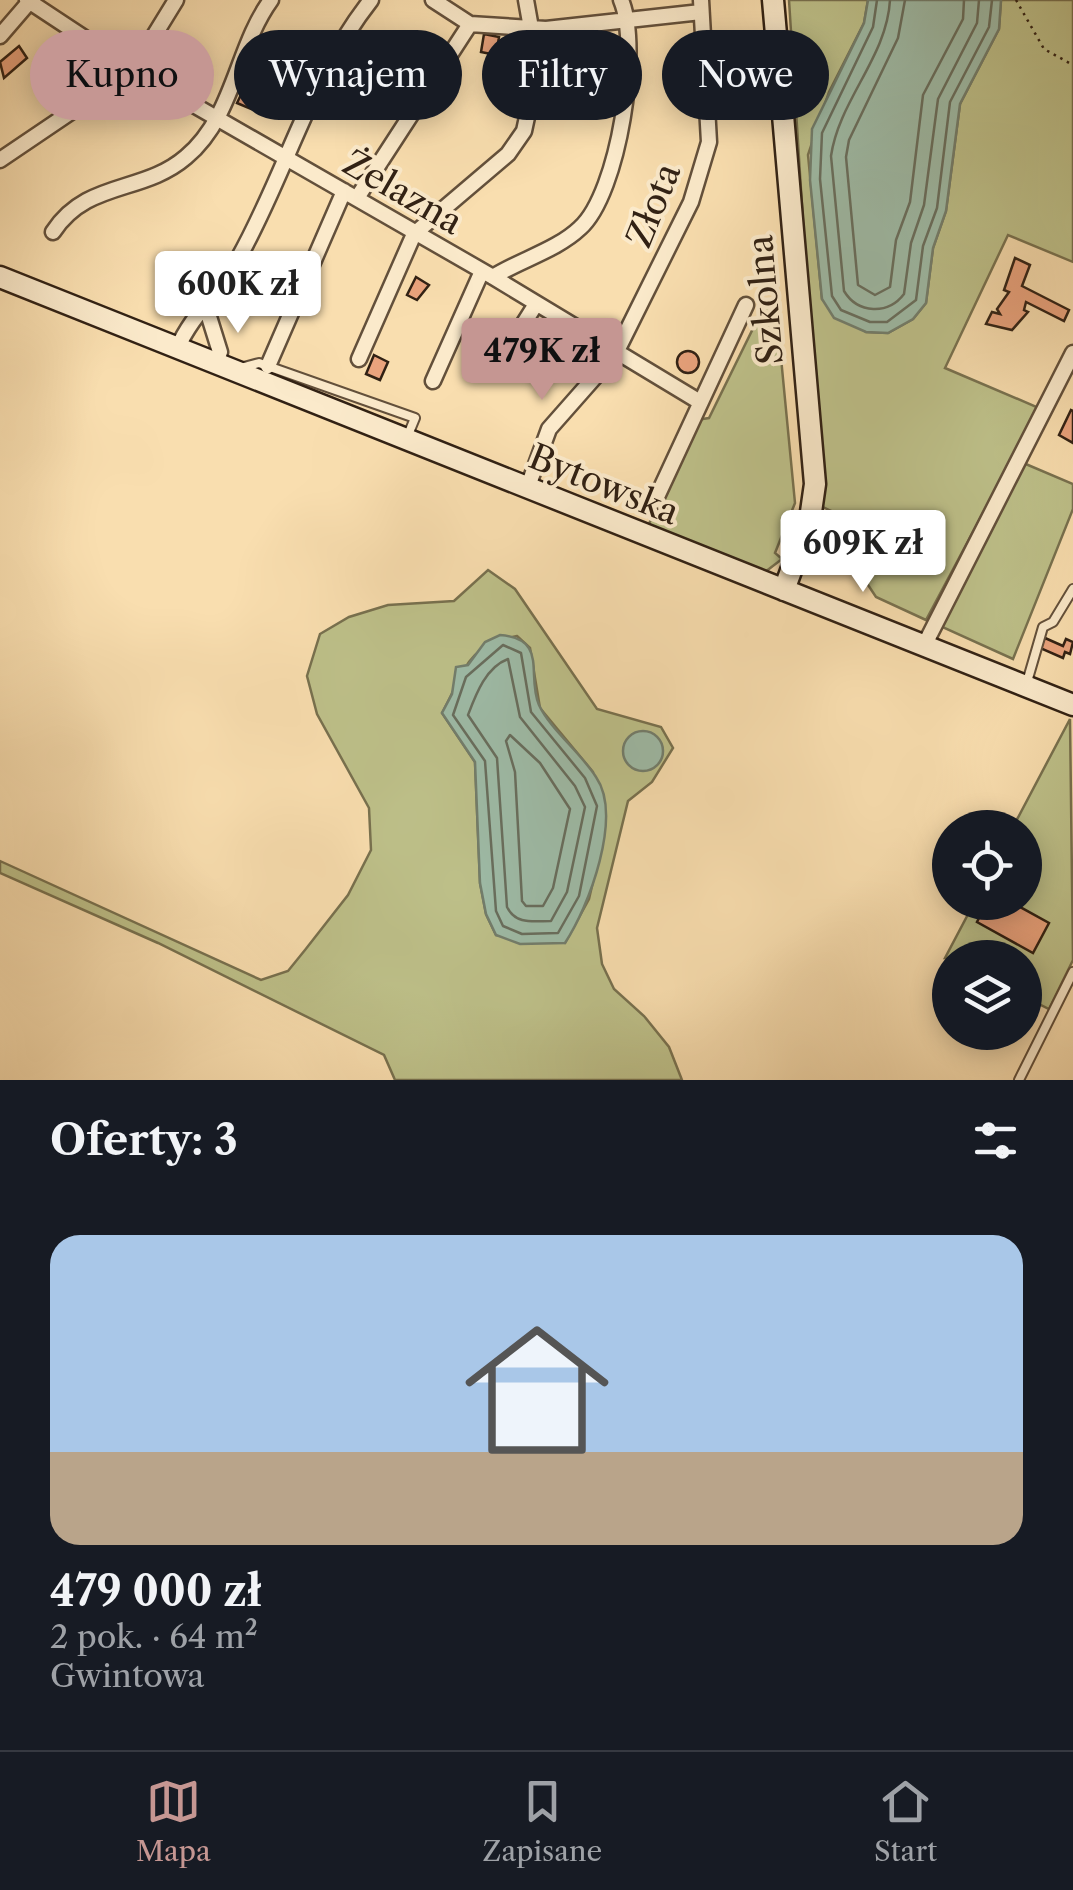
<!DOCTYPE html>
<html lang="pl">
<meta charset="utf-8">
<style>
body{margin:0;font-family:"Libre Caslon Text",serif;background:#242831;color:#f1f3f6;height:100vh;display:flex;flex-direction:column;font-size:38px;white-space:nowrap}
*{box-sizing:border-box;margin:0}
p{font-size:32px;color:#9ea1a6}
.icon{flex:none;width:55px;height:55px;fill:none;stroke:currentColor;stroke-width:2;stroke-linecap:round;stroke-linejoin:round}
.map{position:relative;height:1080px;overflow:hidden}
.panel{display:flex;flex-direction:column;background:#171b24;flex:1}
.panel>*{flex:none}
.hud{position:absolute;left:30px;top:30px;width:1015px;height:90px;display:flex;gap:20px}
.controls{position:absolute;left:932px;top:810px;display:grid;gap:20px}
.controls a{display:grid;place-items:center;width:110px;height:110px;border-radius:50%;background:#171b24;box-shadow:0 5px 25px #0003;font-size:50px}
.price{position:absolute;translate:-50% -85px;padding:0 22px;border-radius:10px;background:#fff;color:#222;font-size:32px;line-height:65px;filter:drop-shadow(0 2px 5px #0008)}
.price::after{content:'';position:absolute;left:50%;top:60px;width:30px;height:22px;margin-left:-15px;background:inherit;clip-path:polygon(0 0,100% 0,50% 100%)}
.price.selected{background:#c59692;color:#111}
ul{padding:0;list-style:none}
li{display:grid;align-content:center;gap:20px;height:530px;padding:0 50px}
li span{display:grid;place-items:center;height:310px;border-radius:30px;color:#555}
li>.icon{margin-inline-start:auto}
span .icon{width:180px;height:180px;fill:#fffc;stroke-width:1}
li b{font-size:42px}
h2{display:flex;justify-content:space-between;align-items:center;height:120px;padding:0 50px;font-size:42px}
.chip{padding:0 35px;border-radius:45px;background:#171b24;box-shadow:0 5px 25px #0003;font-size:35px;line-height:90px}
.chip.selected{background:#c59692;color:#111}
.menu{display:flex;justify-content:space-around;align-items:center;height:140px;border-top:2px solid #363941;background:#171b24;font-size:28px;color:#9ea1a6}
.menu a{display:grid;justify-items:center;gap:5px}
.menu .selected{color:#c59692}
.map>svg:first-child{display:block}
.green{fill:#bec18a;stroke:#78714f;stroke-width:2.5;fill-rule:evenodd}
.water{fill:#9ebca8;stroke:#727e6d;stroke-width:2.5}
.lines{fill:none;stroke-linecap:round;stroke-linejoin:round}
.shore{stroke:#686e5e;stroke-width:2.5}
.building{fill:#eaa37d;stroke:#312114;stroke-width:2.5}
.lane-casing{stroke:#63503b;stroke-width:12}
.street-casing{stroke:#63503b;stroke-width:19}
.secondary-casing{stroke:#312114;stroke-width:25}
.path{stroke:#312114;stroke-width:2.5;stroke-dasharray:2.5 5;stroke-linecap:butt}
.lane{stroke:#fbeacb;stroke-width:8}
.street{stroke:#fbeacb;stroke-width:14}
.secondary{stroke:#fbeacb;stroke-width:20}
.labels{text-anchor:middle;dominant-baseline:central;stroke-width:8;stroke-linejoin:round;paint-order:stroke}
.street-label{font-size:35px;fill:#312114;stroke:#fbeacb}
</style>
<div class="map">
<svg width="1073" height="1080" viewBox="0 0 1073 1080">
<rect width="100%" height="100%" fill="#f9deaf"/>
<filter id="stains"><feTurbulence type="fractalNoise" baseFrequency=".002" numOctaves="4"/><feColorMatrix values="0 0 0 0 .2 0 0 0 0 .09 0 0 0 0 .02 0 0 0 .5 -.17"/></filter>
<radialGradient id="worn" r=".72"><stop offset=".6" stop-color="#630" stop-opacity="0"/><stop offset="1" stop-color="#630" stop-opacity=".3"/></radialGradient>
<path class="green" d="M 789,0 L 868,0 L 864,23 L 829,92 L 808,155 L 822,299 L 866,332 L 888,333 L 913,319 L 926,303 L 933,248 L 946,211 L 960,104 L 999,29 L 1001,0 L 1073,0 L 1073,262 L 1008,235 L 945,368 L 1039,408 L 926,620 L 876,597 L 843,547 L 831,511 L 821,506 Z
M 767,300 L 776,306 L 795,503 L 775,553 L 782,559 L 765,572 L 648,526 L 696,420 L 709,418 Z
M 1021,462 L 1073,484 L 1073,509 L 1013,659 L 940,626 Z
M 488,570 L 515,589 L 597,709 L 661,727 L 673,748 L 652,782 L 628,801 L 597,928 L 602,964 L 614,989 L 644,1016 L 669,1047 L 682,1080 L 395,1080 L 384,1055 L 158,943 L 0,873 L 0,861 L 261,980 L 288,971 L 305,950 L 348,895 L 371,850 L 369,808 L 317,714 L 307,676 L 320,634 L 349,617 L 388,605 L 454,601 ZM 517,636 L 530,648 L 540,708 L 593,772 L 601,847 L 589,899 L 565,943 L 496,935 L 486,914 L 480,883 L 475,762 L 442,713 C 465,672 464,646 517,636 Z
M 1070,719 L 1073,960 L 1049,1009 L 1025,997 L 1025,958 L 945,958 L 974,903 L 1025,902 L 1025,828 L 1013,827 Z"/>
<path class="water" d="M 868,0 L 1001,0 L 999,29 L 960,104 L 946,211 L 933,248 L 926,303 L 913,319 L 888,333 L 866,332 L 834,318 L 822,299 L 810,180 L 812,129 L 864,23 Z
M 500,635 C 549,639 526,675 539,705 C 550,729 581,753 596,777 C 623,816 589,907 565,943 L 520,944 L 496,935 L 486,914 L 480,883 L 475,762 L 442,713 L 452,694 L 456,667 L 468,665 L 485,642 Z
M623 751a20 20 0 1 1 40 0a20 20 0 1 1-40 0Z"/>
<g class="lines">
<path class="shore" d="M 877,0 L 873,27 L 822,133 L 820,179 L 832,296 L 841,310 L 870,322 L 887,322 L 916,300 L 923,246 L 937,208 L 950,102 L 989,27 L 992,0
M 890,0 C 887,57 839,100 831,156 L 844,291 C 858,314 888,315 904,294 L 911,243 L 924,205 L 938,99 L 977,23 L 979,0
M 905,0 L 898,38 L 849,140 L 846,157 L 858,285 L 875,295 L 890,287 L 896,240 L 910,202 L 923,95 L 963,19 L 964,0
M 503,645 L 521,653 L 531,712 L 585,778 L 597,806 L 579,896 L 558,933 L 522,934 L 503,926 L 496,911 L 485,761 L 453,715 L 466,677 Z
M 508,659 L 520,717 L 575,786 L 585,807 L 567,892 L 551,921 C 533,921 516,925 507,907 L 497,758 L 468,715 C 476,694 486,667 508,659 Z
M 510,735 L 540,763 L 570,809 L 553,888 L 543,906 L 526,906 L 522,901 L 515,772 L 506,741 Z"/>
</g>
<path class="building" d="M 484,34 L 499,37 L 496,55 L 481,52 Z
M 19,46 L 27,58 L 4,78 L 0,62 Z
M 248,80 L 262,87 L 251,109 L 237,103 Z
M 1015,258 L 1030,265 L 1022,286 L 1069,310 L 1064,321 L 1026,302 L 1024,310 L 1028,312 L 1012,330 L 986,324 L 992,312 L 1000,314 L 997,309 L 1009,292 L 1004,290 Z
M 416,277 L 429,285 L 417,300 L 407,295 Z
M677 362a11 11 0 1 1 22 0a11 11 0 1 1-22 0Z
M 374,355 L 388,362 L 380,380 L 366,374 Z
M 1071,410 L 1073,411 L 1073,443 L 1059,435 Z
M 1045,638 L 1063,646 L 1066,639 L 1073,642 L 1070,654 L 1065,652 L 1063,658 L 1040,648 Z
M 987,902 L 1011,902 L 1049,923 L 1033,953 L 977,922 Z"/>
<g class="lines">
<g class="lane-casing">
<path id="lane" d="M 240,368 L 259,363 L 415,418 L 408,435
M 1027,682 L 1043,627 L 1053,622 L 1073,589
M 1019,1080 L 1073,972"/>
</g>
<g class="street-casing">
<path id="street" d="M 27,0 L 133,70 L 493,277 L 700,402
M 433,0 L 470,24 L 546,29 L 701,12
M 526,0 L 531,28
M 0,36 L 31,0
M 0,160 L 133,70 L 176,0
M 357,198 L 470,24
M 53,232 C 87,180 143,194 186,157 C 234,117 236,48 271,0
M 493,277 C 520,260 557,250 580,228 C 619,193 641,47 621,0
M 206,307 L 220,352 L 215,363
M 178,347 C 192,315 221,290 238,259 C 286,174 310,77 371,0
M 359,359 L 414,234 L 508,154 L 524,131 L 546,29
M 498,364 L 536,304
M 268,366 L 344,191
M 433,381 L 482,271
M 527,489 L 549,429 L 616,353 L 691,202 L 709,142 L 701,0
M 655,501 L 746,305
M 924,646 L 1073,353"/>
</g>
<g class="secondary-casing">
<path id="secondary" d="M 773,0 L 815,484 L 810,519 L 784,590
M 0,277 L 1073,705"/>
</g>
<path class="path" d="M 1016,0 L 1044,49 L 1073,65"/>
<use href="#lane" class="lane"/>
<use href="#street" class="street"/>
<use href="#secondary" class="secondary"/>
</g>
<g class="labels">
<g class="street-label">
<text transform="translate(403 192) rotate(30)">Żelazna</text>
<text transform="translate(653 205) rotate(-68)">Złota</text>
<text transform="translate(765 300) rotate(-95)">Szkolna</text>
<text transform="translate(604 484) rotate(22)">Bytowska</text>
</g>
</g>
<rect width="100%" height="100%" filter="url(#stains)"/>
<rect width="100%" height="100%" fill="url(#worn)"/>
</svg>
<div class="controls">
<a><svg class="icon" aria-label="locate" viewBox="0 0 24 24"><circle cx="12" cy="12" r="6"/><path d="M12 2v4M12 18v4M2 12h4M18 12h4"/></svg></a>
<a><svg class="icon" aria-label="layers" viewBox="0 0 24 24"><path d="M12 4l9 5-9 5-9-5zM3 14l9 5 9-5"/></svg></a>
</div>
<b class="price" style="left:238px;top:336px">600K zł</b>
<b class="price selected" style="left:542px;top:403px">479K zł</b>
<b class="price" style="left:863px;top:595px">609K zł</b>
<div class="hud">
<a class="chip selected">Kupno</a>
<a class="chip">Wynajem</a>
<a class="chip">Filtry</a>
<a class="chip">Nowe</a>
</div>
</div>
<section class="panel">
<h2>Oferty: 3<svg class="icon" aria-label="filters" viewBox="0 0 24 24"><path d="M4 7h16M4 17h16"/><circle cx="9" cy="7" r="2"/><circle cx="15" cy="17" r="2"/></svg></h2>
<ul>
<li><span style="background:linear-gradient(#a9c7e8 70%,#b9a48a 0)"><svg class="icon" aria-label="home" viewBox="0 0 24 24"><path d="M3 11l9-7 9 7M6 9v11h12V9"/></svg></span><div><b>479 000 zł</b><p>2 pok. · 64 m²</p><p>Gwintowa</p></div></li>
</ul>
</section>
<nav class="menu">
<a class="selected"><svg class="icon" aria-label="map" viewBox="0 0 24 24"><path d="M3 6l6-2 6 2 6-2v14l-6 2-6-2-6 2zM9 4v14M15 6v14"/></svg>Mapa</a>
<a><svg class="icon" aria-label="saved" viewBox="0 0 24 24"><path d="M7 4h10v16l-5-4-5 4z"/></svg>Zapisane</a>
<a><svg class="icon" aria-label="home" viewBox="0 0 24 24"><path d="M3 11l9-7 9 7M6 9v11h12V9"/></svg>Start</a>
</nav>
